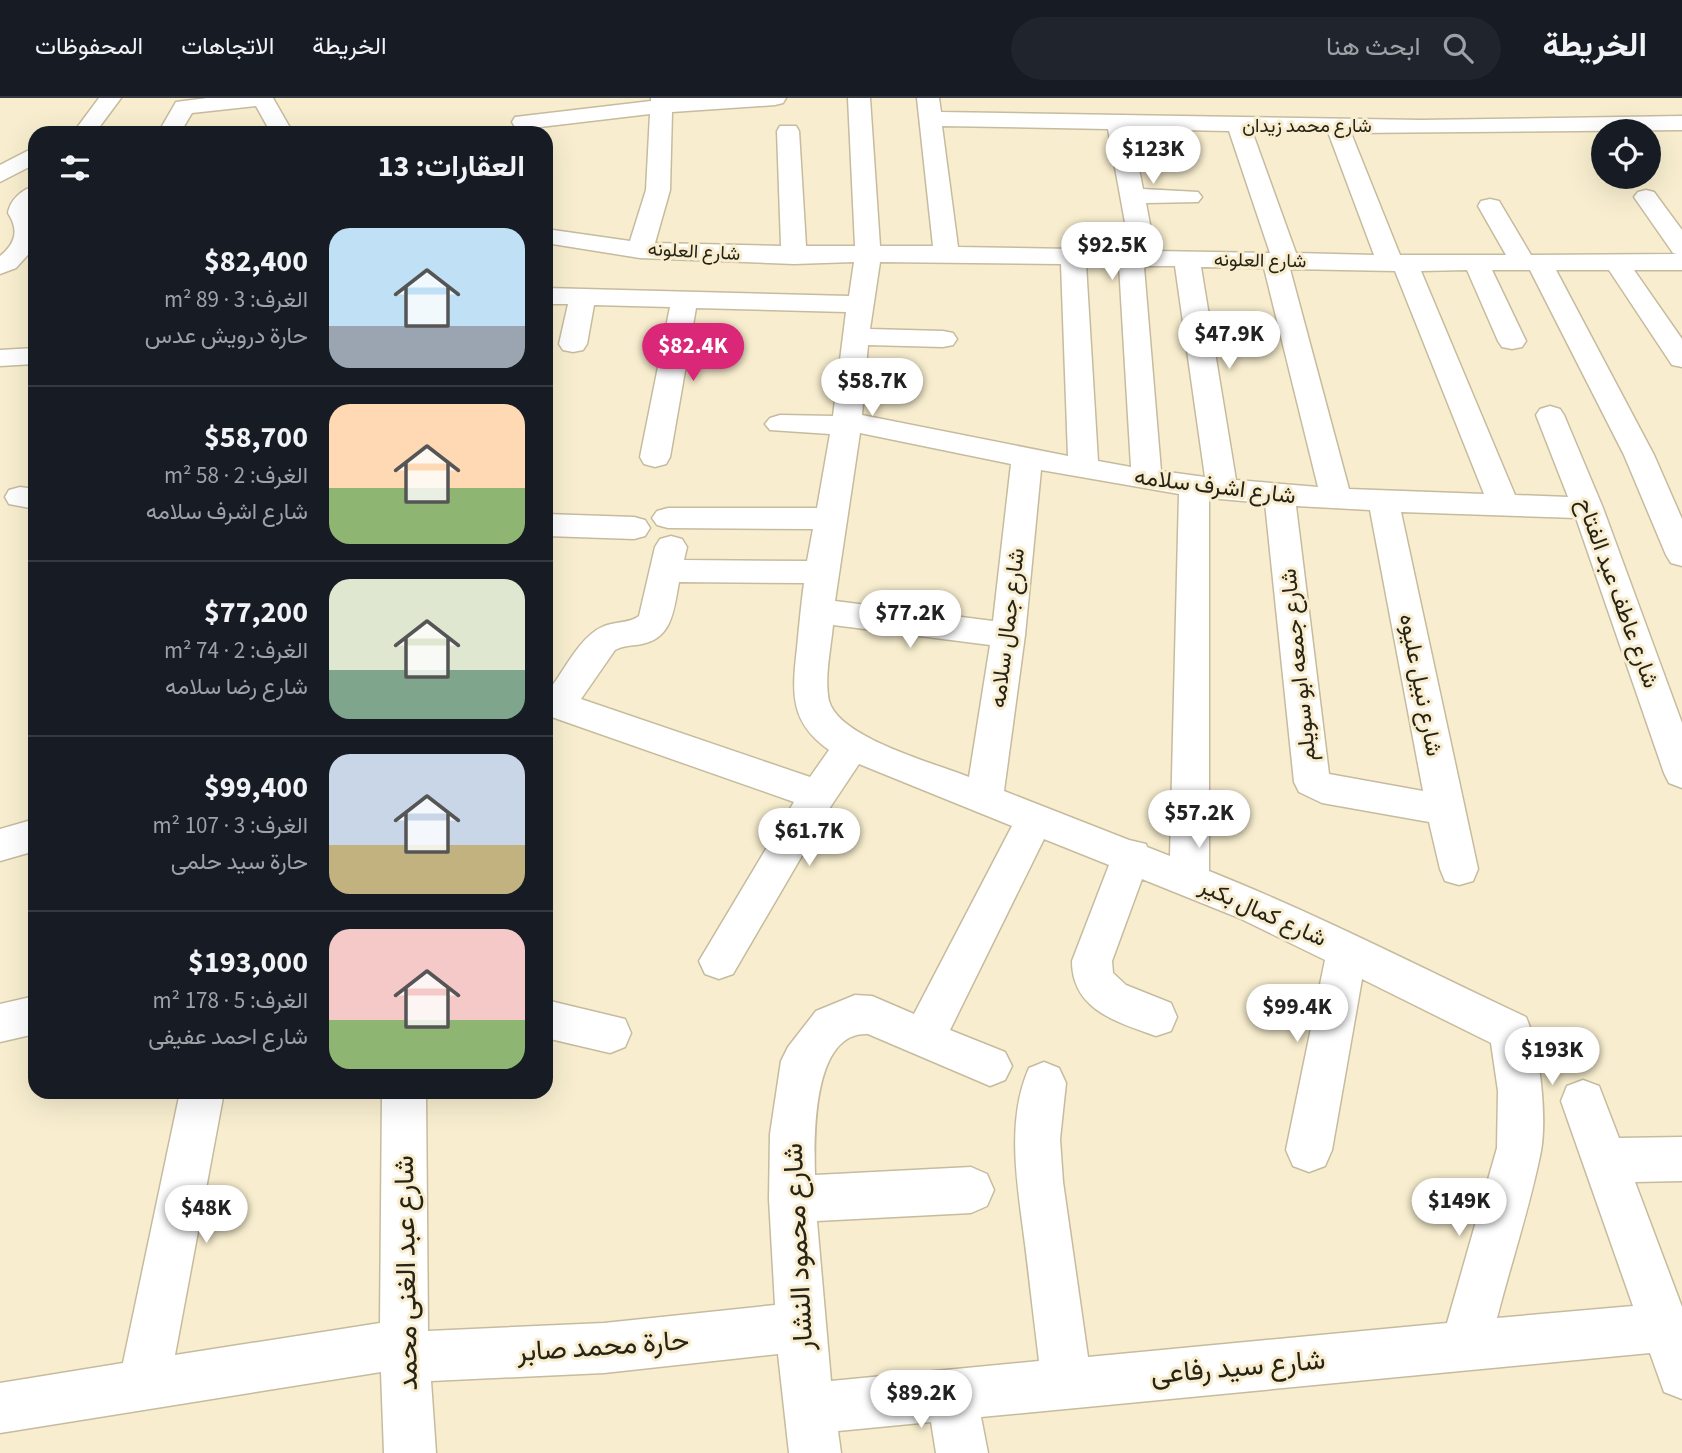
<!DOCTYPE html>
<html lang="ar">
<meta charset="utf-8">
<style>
body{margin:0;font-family:"Source Sans 3",Vazirmatn,sans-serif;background:#20242c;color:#f1f3f6;direction:rtl;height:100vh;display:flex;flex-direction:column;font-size:26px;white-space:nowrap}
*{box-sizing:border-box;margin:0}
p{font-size:23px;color:#9ea1a6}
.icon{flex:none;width:38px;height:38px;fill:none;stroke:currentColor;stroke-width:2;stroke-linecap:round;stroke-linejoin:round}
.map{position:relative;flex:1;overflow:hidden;direction:ltr}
.side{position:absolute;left:28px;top:28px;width:525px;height:973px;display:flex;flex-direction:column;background:#171b24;border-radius:21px;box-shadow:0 7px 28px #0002;direction:rtl}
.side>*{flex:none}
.buttons{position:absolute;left:1591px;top:21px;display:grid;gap:14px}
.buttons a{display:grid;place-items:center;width:70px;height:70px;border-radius:50%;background:#171b24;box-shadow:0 7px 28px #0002;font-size:35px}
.price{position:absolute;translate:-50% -60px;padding:0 16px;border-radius:24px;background:#fff;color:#222;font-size:23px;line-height:46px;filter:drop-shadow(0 2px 4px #0008)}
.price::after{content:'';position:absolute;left:50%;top:42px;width:21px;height:16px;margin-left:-10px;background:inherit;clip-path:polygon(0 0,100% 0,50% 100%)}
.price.active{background:#db2777;color:#fff}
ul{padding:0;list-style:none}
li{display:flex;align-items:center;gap:21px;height:175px;padding:0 28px}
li+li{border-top:2px solid #363941}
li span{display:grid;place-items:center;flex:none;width:196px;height:140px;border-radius:21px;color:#555}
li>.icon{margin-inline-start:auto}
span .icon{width:84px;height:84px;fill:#fffc;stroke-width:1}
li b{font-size:30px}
h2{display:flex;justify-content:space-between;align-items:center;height:84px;padding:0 28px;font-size:30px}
header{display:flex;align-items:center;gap:42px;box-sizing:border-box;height:98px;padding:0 35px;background:#171b24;border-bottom:2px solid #363941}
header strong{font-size:33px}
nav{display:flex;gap:38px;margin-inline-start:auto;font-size:24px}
.search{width:490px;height:63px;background:#20242c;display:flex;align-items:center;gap:18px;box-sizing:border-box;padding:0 24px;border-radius:38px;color:#9ea1a6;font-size:26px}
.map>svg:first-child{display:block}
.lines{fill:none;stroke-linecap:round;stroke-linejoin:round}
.street-casing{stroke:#c6bb9e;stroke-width:3}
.street{fill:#fff;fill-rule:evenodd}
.labels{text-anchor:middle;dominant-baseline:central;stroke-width:6;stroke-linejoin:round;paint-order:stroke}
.far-street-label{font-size:19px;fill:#272317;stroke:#f8eecf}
.street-label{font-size:23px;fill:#272317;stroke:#f8eecf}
.near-street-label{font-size:28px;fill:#272317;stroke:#f8eecf}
</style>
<header>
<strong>الخريطة</strong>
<div class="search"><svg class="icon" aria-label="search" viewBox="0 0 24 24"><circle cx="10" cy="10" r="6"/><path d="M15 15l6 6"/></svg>ابحث هنا</div>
<nav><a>الخريطة</a><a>الاتجاهات</a><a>المحفوظات</a></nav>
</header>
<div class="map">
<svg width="1682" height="1355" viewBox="0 0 1682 1355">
<rect width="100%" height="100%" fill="#f8eecf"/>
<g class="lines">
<g class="street-casing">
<path id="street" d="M 99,0 L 121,0 L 95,35 L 73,35 Z
M 207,0 L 273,0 L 293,35 L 271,35 L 256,8 L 192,15 L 180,35 L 158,35 L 176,4 Z
M 651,0 L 786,0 L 783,5 L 775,7 L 672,14 L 670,92 L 655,145 L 781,148 L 777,33 L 780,28 L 796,28 L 799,33 L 806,148 L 855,148 L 848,0 L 870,0 L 880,148 L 933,148 L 917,0 L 939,0 L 941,14 L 1421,22 L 1682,18 L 1682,32 L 1351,35 L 1400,157 L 1506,157 L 1478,108 L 1481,103 L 1490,101 L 1499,103 L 1531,157 L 1677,156 L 1673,155 L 1634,99 L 1638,94 L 1646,92 L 1654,94 L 1682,132 L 1682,172 L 1634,172 L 1682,241 L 1682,269 L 1672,267 L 1609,172 L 1556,172 L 1654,357 L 1682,421 L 1682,468 L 1671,465 L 1666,457 L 1624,357 L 1530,172 L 1492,172 L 1526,243 L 1522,249 L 1512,251 L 1502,249 L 1498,243 L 1467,172 L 1421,173 L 1515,397 L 1568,399 L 1536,317 L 1540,311 L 1550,308 L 1560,311 L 1564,317 L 1603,410 L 1682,625 L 1682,690 L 1669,685 L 1664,675 L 1576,420 L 1401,414 L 1478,771 L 1473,783 L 1459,787 L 1445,783 L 1440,771 L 1429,724 L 1322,705 L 1299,694 L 1294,684 L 1265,405 L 1209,400 L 1209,773 C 1317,816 1420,869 1526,919 C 1540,950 1547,1019 1541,1053 C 1530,1109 1511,1165 1497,1220 L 1633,1208 L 1561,1003 L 1567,988 L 1583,982 L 1599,988 L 1619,1040 L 1682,1039 L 1682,1083 L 1635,1084 L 1682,1209 L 1682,1301 L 1664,1294 L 1650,1255 L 981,1319 L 988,1355 L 936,1355 L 931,1324 L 838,1333 L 841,1355 L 789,1355 L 778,1256 L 604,1275 L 431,1283 L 436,1355 L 384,1355 L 381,1274 L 0,1335 L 0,1285 L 123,1265 L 180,994 L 224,994 L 175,1257 L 380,1225 L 382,994 L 426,994 L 428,1233 L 604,1225 L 775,1207 L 769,1101 L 770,1036 L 781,963 L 788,949 L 816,913 L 855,897 L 872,898 L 914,916 L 1012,728 L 859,666 L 831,708 L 733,876 L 719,881 L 705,876 L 699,863 L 794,704 L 546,617 L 546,590 L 550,591 C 565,571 580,539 602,529 C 614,523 629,526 639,518 L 655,449 L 660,441 L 671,438 L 682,441 L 687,449 L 684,462 L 807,463 L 813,431 L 668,430 L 657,427 L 652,420 L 657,413 L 668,410 L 817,410 L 830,336 L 770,332 L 765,326 L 770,320 L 780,317 L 833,318 L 846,214 L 696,210 L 670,359 L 666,366 L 655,369 L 644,366 L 640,359 L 670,209 L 594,207 L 587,246 L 583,252 L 573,254 L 563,252 L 559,246 L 568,206 L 546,206 L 546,190 L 849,198 L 854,164 L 794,166 L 640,160 L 546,145 L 546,131 L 630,143 L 646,92 L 650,16 L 523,31 L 515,29 L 512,24 L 515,19 L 651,3 ZM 942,28 L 1108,31 L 1130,152 L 958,149 ZM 1131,31 L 1229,33 L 1270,155 L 1155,153 L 1146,105 L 1198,104 L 1202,99 L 1198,94 L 1143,91 ZM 1252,33 L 1328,34 L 1374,157 L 1296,155 ZM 880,164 L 1061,166 L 1068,358 L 862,317 L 868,247 L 943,249 L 953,247 L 957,241 L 953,235 L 943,233 L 870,231 ZM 1086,166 L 1119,167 L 1131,369 L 1098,363 ZM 1148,168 L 1175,168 L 1205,379 L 1161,373 L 1144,169 ZM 1201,169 L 1264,170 L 1318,389 L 1236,382 ZM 1290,171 L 1395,173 L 1484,396 L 1349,391 ZM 860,335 L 1011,366 L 993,523 L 835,503 ZM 1041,372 L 1179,396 L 1170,758 L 1147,749 L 1146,746 L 1129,742 L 1004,693 L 1025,537 ZM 1296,408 L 1370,412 L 1423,693 L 1329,676 ZM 679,484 L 804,485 C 801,507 799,529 797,550 C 792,594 789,624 829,652 L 810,679 L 581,601 L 615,552 C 624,547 632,548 642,546 C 673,540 674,510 679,484 ZM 833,527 L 990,547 L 969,679 C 934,665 839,640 829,603 C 824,580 831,550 833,527 ZM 1044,741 L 1109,767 L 1072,863 C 1072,912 1117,924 1156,938 L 1171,933 L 1177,919 L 1171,905 L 1126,887 L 1113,875 L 1112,863 L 1142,781 L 1239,820 L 1325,862 L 1286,1052 L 1293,1068 L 1309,1074 L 1325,1068 L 1332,1052 L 1362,881 L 1491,945 L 1498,993 L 1497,1050 L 1447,1225 L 1088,1259 L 1063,1084 L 1060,1041 L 1066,985 L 1059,970 L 1044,964 L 1029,970 C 1005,1024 1018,1090 1025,1146 C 1030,1185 1034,1224 1039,1263 L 831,1283 L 817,1123 L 971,1115 L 987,1108 L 994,1092 L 987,1076 L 971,1069 L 815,1077 C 814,1039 812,933 868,936 L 990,988 L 1005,982 L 1012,968 L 1005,954 L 950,932 Z
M 35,49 L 35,66 L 0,84 L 0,67 Z
M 35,88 L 32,114 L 35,117 L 35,149 L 16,170 L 0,176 L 0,158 C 16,145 19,132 8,115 C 10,102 22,91 35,88 Z
M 35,250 L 35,266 L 0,268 L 0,252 Z
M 20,389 L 35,391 L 35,411 L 9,406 L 5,399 L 9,392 Z
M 546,416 L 634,419 L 645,422 L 650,430 L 645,438 L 634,441 L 546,438 Z
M 35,721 L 35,753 L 0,763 L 0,731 Z
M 35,898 L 35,936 L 0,944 L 0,906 Z
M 546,902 L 625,921 L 631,935 L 625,949 L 610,955 L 546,940 Z"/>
</g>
<use href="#street" class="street"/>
</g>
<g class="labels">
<g class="far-street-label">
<text x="1307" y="28">شارع محمد زيدان</text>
<text transform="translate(694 154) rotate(3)">شارع العلونه</text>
<text transform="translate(1260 163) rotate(1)">شارع العلونه</text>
</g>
<g class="street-label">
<text transform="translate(1215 388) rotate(7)">شارع اشرف سلامه</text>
<text transform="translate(1618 495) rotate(70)">شارع عاطف عبد الفتاح</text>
<text transform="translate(1007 530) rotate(-83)">شارع جمال سلامه</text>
<text transform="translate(1298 567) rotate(-96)">شارع جمعه ابو سويلم</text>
<text transform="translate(1421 587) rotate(79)">شارع نبيل عليوه</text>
<text transform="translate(1263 814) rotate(24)">شارع كمال بكير</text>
</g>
<g class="near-street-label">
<text transform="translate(798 1149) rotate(-93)">شارع محمود النشار</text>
<text transform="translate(406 1175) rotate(-91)">شارع عبد الغنى محمد</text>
<text transform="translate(603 1248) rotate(-4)">حارة محمد صابر</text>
<text transform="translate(1238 1269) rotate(-5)">شارع سيد رفاعى</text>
</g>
</g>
</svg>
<div class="buttons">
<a><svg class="icon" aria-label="locate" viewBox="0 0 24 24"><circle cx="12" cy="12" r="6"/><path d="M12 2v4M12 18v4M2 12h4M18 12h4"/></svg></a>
</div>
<b class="price" style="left:1153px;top:88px">$123K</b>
<b class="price" style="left:1112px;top:184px">$92.5K</b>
<b class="price" style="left:1229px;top:273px">$47.9K</b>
<b class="price active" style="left:693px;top:285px">$82.4K</b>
<b class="price" style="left:872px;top:320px">$58.7K</b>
<b class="price" style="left:910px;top:552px">$77.2K</b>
<b class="price" style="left:1199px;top:752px">$57.2K</b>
<b class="price" style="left:809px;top:770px">$61.7K</b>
<b class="price" style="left:1297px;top:946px">$99.4K</b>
<b class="price" style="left:1552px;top:989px">$193K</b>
<b class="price" style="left:1459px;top:1140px">$149K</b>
<b class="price" style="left:206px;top:1147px">$48K</b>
<b class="price" style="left:921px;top:1332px">$89.2K</b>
<section class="side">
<h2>العقارات: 13<svg class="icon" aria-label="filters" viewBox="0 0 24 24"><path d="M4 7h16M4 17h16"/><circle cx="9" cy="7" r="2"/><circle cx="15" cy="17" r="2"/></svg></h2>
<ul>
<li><span style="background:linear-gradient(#bfe0f5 70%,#9aa5b1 0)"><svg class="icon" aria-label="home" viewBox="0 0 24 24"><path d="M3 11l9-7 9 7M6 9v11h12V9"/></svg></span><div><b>$82,400</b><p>الغرف: 3 · 89 m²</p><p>حارة درويش عدس</p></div></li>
<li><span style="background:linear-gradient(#ffd9b3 60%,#8fb573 0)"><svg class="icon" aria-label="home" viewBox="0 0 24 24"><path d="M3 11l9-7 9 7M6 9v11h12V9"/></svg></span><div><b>$58,700</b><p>الغرف: 2 · 58 m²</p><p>شارع اشرف سلامه</p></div></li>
<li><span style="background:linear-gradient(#dfe7d0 65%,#7fa58c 0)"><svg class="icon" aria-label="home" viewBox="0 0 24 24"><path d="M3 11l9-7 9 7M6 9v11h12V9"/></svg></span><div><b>$77,200</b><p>الغرف: 2 · 74 m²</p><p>شارع رضا سلامه</p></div></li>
<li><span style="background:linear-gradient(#c9d6e8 65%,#c2b280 0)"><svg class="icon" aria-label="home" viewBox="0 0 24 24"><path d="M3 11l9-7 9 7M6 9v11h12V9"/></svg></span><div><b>$99,400</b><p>الغرف: 3 · 107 m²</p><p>حارة سيد حلمى</p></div></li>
<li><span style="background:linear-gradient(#f6c9c9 65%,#8fb573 0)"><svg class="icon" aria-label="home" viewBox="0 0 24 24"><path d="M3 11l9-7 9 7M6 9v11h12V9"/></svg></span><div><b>$193,000</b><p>الغرف: 5 · 178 m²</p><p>شارع احمد عفيفى</p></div></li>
</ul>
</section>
</div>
